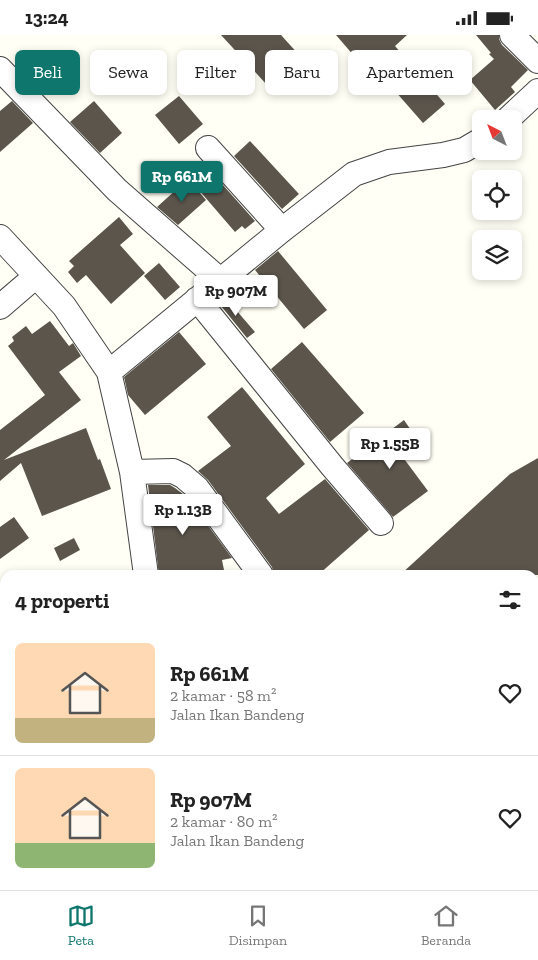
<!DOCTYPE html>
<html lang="id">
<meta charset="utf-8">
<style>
body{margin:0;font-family:"Zilla Slab",serif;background:#f6f6f6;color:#222;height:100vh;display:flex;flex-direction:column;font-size:19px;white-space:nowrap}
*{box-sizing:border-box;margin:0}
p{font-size:16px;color:#767676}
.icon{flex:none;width:28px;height:28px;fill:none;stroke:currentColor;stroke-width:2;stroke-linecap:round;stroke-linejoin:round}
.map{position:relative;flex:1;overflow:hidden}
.panel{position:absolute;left:0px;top:535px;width:539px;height:320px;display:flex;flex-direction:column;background:#fff;border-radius:15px 15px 0 0;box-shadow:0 2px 8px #0003}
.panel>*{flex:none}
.top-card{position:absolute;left:15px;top:15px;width:509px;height:45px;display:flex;gap:10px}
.needle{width:32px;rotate:318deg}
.tools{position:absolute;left:472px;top:75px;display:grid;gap:10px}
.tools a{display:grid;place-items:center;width:50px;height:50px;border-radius:8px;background:#fff;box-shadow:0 2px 8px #0003;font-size:25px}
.price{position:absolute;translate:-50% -42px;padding:0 11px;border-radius:5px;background:#fff;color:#222;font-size:16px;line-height:32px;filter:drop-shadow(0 1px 2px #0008)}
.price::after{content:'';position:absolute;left:50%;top:30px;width:15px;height:11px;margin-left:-8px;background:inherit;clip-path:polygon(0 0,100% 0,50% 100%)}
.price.on{background:#0f766e;color:#fff}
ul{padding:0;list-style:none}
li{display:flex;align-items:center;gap:15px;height:125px;padding:0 15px}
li+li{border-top:1px solid #e0e0e0}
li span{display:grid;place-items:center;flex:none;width:140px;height:100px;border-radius:8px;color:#555}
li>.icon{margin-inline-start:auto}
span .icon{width:60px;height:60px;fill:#fffc;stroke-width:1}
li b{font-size:21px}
h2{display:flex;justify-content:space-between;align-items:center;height:60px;padding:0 15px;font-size:21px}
.chip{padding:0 18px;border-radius:8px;background:#fff;box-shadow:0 2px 8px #0003;font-size:18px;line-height:45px}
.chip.on{background:#0f766e;color:#fff}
.status{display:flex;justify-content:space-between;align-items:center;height:35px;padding:0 25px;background:#fff;direction:ltr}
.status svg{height:14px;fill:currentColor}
.dock{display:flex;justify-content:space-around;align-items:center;height:70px;border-top:1px solid #e0e0e0;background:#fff;font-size:14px;color:#767676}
.dock a{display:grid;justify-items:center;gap:2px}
.dock .on{color:#0f766e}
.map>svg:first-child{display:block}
.building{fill:#5b554c}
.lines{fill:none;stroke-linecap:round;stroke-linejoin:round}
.minor-casing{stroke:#444;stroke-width:26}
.minor{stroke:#fff;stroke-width:24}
</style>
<div class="status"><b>13:24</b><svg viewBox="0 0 49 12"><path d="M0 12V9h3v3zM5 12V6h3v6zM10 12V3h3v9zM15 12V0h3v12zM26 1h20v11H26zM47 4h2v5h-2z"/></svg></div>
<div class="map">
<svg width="538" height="855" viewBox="0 0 538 855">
<rect width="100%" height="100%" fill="#fffff5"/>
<path class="building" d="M 221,0 L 281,0 L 300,21 L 267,50 Z
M 336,0 L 407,0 L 395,11 L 445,69 L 423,88 L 367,24 L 361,29 Z
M 476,0 L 499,0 L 499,4 L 502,10 L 528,35 L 511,52 L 515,57 L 495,75 L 470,45 L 494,24 L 489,19 L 491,18 Z
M 179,61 L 203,89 L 179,109 L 155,80 Z
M 12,66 L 33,88 L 0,117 L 0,76 Z
M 94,66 L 122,98 L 100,118 L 70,87 Z
M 250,106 L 299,159 L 282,174 L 234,121 Z
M 214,140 L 255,186 L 245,194 L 242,191 L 235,197 L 198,154 Z
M 188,144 L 206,165 L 178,190 L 157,172 Z
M 119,182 L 133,199 L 120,210 L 145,238 L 111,269 L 86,240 L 77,248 L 68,237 L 74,231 L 69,226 Z
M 278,216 L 327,275 L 304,294 L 255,235 Z
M 159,228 L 180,252 L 165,265 L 144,241 Z
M 224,261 L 255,297 L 247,303 L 217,266 Z
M 50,286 L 69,311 L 73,308 L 81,321 L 59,337 L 81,365 L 4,425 L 86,393 L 98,425 L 100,424 L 111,454 L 42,481 L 21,428 L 0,446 L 0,395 L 45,360 L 8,311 L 14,306 L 12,302 L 26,291 L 32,299 Z
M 179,297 L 206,329 L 145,380 L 128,360 L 124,342 Z
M 302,307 L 364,378 L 330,407 L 271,334 Z
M 242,352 L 305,429 L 266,463 L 279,479 L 325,444 L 369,495 L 318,540 L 274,540 L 272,532 L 208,445 L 198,436 L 231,411 L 207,382 Z
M 404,385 L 417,404 L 399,417 L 428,456 L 393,482 L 347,428 Z
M 538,423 L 538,540 L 400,540 L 510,439 Z
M 148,450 L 170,450 L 175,453 L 187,462 L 232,523 L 222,525 L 225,540 L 159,540 Z
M 14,482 L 29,503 L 0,524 L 0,492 Z
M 74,503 L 80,515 L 60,526 L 54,513 Z"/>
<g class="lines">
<g class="minor-casing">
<path id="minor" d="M 512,0 L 538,26
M 0,34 L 117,155 L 221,246
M 508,84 L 538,56
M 208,113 L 282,195
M 0,202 L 64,271 L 109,337 L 132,437 L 146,540
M 197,264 L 332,431 L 381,488
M 0,272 L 36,241
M 109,337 L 282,195 L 354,139 L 389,127 L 443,120 L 464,115 L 481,105
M 132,437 L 173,436 L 183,441 L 197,453 L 261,540
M 534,795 L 538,800
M 180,850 L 183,855
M 247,850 L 250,855
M 213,855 L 219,850
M 300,855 L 307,850
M 457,855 L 463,850"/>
</g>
<use href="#minor" class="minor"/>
</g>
</svg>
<div class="tools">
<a><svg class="needle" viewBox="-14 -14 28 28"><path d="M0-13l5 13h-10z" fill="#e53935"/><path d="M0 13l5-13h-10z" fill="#767676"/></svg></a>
<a><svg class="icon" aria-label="locate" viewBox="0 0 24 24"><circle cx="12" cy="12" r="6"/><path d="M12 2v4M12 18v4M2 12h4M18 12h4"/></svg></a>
<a><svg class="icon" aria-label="layers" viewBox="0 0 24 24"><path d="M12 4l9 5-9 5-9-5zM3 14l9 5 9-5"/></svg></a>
</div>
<b class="price on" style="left:182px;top:168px">Rp 661M</b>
<b class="price" style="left:236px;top:282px">Rp 907M</b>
<b class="price" style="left:390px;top:435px">Rp 1.55B</b>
<b class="price" style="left:183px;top:501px">Rp 1.13B</b>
<div class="top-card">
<a class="chip on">Beli</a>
<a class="chip">Sewa</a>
<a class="chip">Filter</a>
<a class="chip">Baru</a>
<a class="chip">Apartemen</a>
</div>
<section class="panel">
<h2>4 properti<svg class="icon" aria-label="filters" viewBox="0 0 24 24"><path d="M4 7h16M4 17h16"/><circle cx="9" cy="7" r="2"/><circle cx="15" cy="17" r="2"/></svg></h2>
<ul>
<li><span style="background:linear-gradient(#ffd9b3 75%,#c2b280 0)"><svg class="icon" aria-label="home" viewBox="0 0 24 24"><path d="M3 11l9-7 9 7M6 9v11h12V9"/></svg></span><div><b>Rp 661M</b><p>2 kamar · 58 m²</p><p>Jalan Ikan Bandeng</p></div><svg class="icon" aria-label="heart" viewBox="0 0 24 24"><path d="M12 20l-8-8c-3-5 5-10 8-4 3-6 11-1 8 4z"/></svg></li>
<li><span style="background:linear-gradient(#ffd9b3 75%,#8fb573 0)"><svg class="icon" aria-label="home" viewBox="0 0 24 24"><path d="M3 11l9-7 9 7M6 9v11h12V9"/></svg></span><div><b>Rp 907M</b><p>2 kamar · 80 m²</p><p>Jalan Ikan Bandeng</p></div><svg class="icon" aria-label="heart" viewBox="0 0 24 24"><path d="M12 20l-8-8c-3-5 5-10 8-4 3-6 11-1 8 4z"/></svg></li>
</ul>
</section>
</div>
<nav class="dock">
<a class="on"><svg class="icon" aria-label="map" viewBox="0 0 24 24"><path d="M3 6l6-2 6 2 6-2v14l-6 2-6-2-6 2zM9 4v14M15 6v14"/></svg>Peta</a>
<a><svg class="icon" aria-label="saved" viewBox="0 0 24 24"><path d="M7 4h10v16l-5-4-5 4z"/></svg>Disimpan</a>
<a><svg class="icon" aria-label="home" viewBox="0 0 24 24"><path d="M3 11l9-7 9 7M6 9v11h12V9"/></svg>Beranda</a>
</nav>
